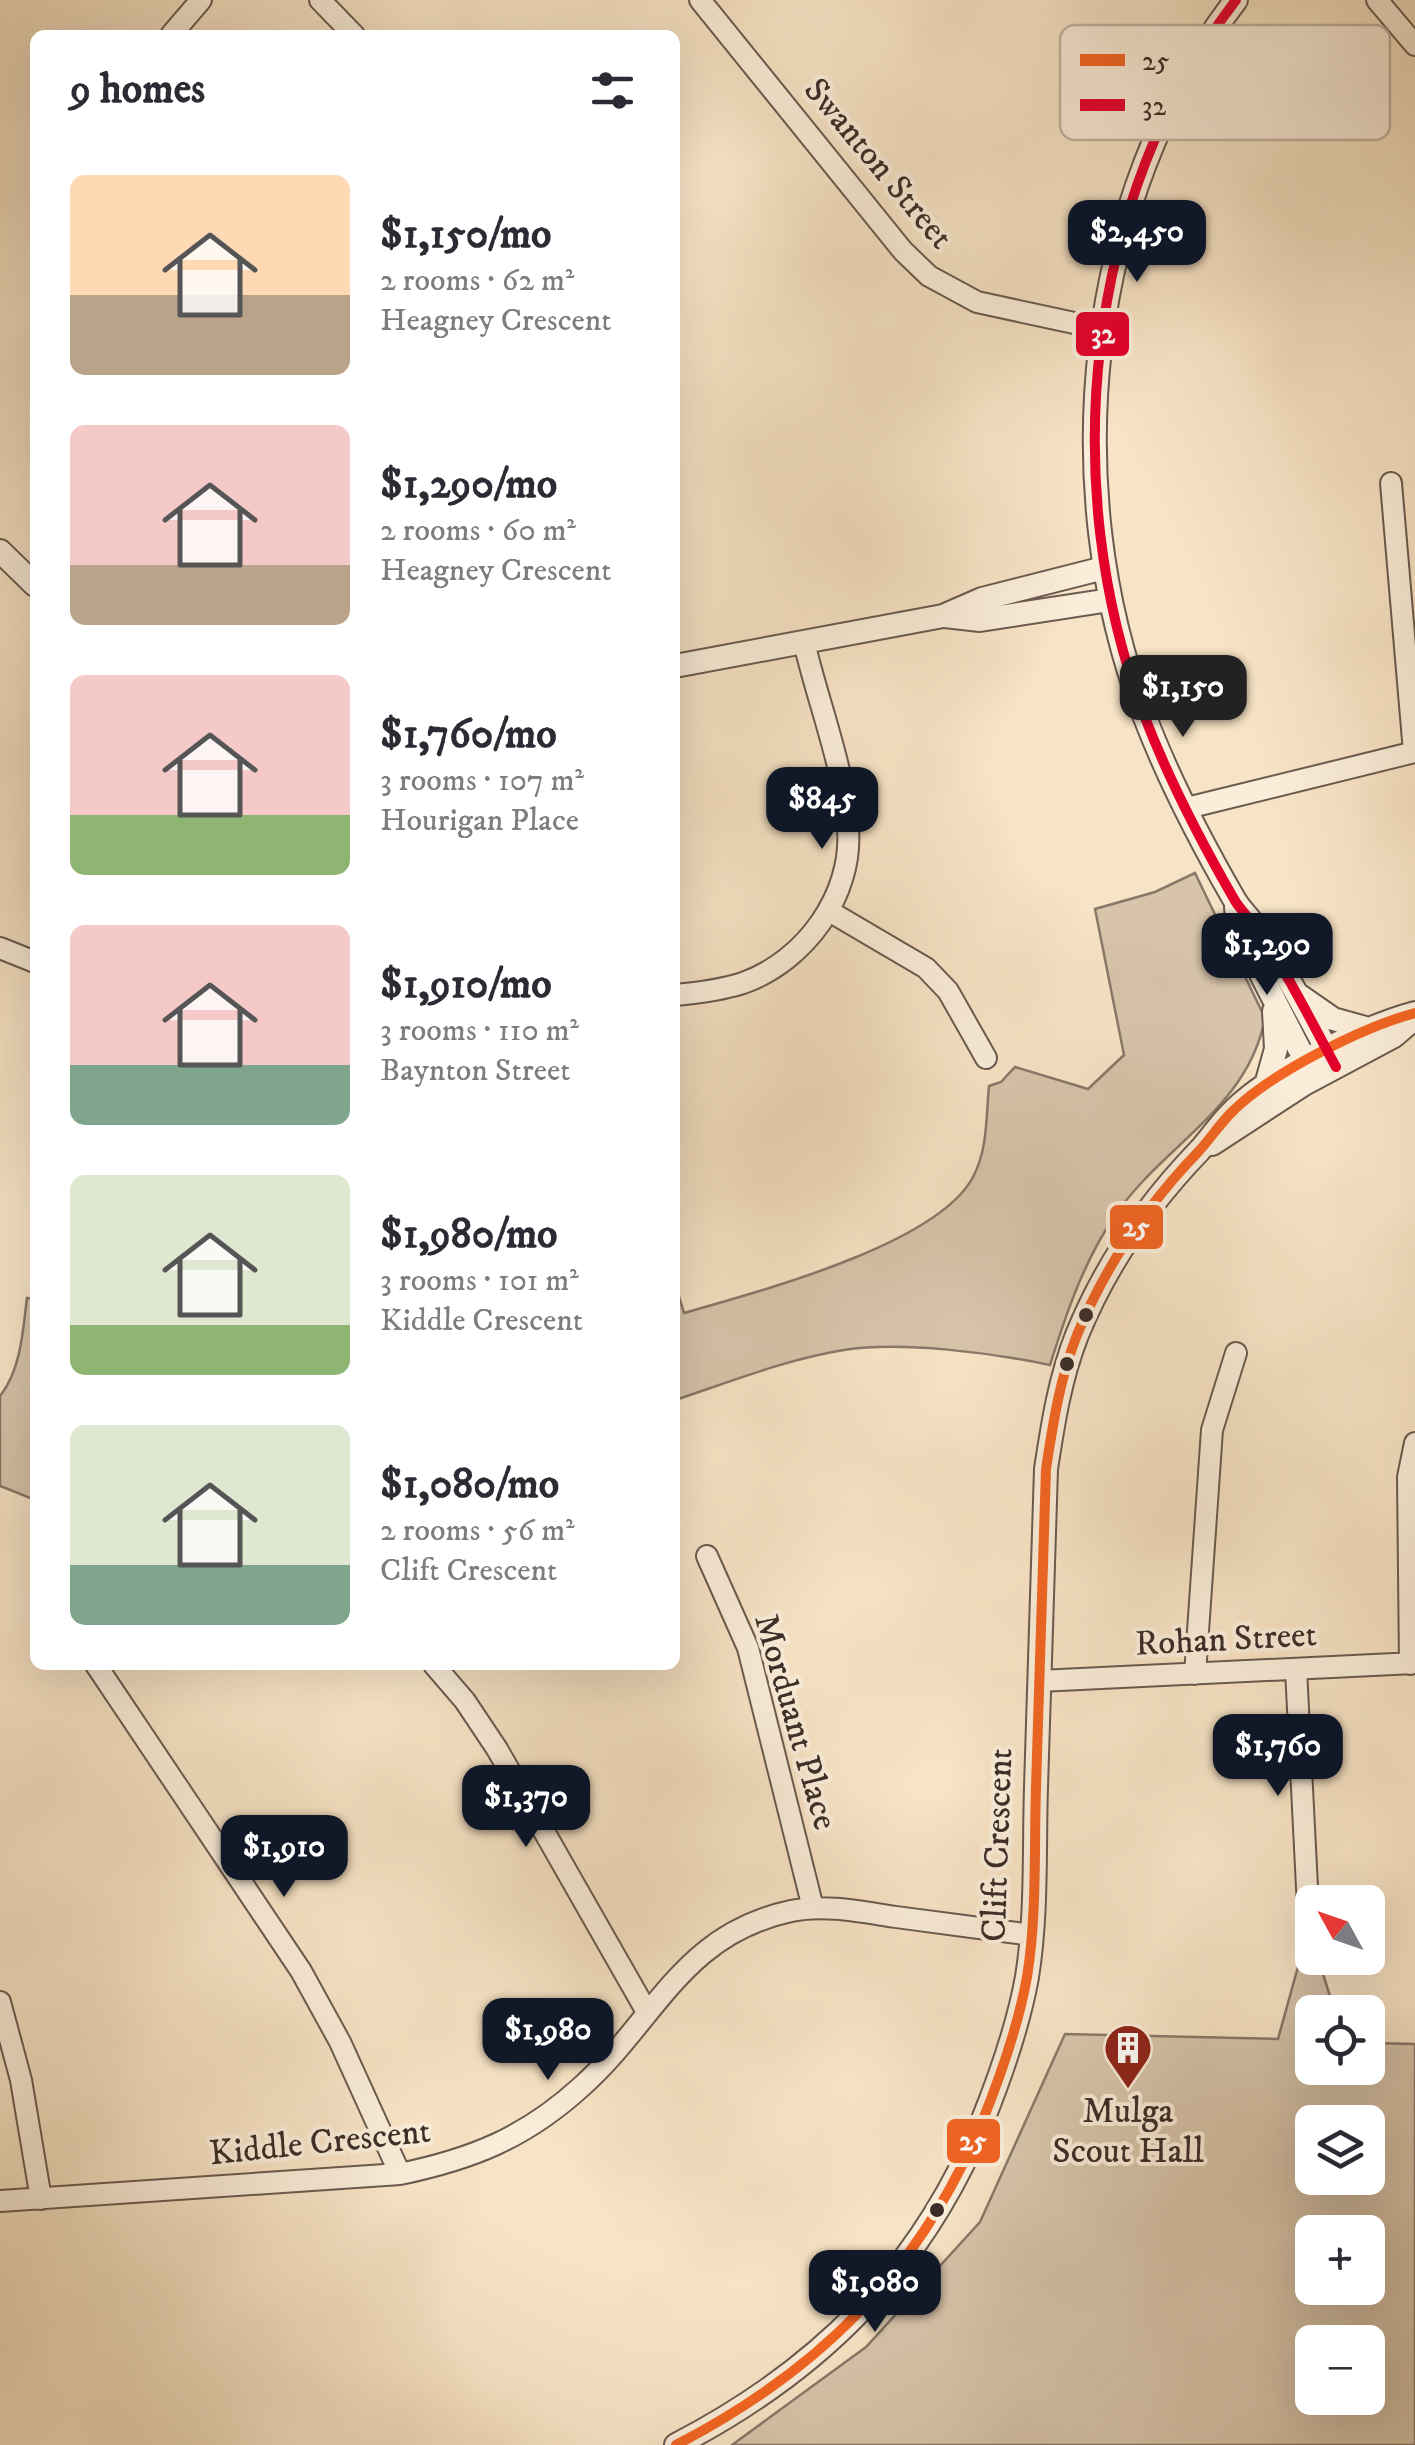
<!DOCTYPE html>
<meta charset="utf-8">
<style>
body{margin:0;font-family:"IM FELL DW Pica",serif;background:#f2f2f3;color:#2b2b33;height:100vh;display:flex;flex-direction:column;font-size:38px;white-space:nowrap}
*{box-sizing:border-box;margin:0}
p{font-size:32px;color:#7c7c81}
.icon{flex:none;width:55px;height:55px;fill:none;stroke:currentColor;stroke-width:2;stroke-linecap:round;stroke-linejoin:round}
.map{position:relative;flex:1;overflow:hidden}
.panel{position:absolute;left:30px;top:30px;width:650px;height:1640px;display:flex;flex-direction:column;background:#fff;border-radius:15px;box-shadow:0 10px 40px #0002}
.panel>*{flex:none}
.needle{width:65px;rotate:310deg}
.tools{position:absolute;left:1295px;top:1885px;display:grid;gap:20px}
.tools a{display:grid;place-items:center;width:90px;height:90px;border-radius:15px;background:#fff;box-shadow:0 10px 40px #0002;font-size:50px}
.price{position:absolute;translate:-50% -85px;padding:0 22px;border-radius:20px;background:#111827;color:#fff;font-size:32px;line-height:65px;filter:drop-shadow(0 2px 5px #0008)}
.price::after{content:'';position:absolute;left:50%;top:60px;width:30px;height:22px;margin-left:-15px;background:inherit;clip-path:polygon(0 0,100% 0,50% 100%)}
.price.current{background:#222;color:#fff}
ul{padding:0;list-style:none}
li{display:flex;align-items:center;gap:30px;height:250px;padding:0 40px}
li span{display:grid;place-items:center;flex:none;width:280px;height:200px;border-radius:15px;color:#555}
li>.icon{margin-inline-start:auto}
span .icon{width:120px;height:120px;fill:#fffc;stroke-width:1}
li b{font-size:42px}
h2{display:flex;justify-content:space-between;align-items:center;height:120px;padding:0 40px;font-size:42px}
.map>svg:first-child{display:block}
.green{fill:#d7c4aa;stroke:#897869;stroke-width:2.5;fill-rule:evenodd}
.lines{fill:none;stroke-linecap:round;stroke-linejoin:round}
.minor-casing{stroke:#6a5a4f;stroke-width:24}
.tertiary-casing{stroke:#6a5a4f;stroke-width:26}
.minor{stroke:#faedd9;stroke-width:20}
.tertiary{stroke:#faedd9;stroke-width:22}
.bus-1-casing{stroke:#faedd9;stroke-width:18}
.bus-2-casing{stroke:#faedd9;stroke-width:18}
.bus-1{stroke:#f26522;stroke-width:10}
.bus-2{stroke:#e4002b;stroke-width:10}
.bus-dot{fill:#3b2d28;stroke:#faedd9;stroke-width:4}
.labels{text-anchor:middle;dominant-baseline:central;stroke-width:8;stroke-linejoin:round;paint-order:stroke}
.street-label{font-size:35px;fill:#3b2d28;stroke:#faedd9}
.poi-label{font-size:35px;fill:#3b2d28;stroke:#faedd9}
.key{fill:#faedd9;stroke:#c1b3a4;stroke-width:2.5}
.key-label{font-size:28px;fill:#3b2d28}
.line-badge{stroke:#faedd9;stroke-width:4}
.badge-label{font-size:28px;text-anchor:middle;font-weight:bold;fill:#fff}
</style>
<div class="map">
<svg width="1415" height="2445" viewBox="0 0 1415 2445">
<rect width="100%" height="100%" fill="#f7e3c5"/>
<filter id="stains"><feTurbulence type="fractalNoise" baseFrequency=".002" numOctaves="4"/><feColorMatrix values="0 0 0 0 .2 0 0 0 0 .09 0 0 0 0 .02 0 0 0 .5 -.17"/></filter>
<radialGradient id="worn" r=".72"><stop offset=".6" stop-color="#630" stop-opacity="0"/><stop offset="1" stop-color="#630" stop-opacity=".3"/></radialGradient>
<path class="green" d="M 1195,873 L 1265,1018 C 1248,1109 1162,1145 1114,1217 C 1084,1261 1066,1314 1050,1365 C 993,1353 902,1341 844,1350 C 787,1359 730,1382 675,1400 L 675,1283 L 684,1313 C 757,1292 937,1245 973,1177 C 988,1149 986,1116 989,1086 L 1001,1082 L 1015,1067 L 1088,1089 L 1124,1055 L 1095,909 L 1155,892 Z
M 27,1298 L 35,1299 L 35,1500 L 0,1486 L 0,1396 C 21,1370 23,1330 27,1298 Z
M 1309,1927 L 1312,1958 L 1318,1958 L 1335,2012 L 1312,2012 L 1312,2068 L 1368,2068 L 1368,2043 L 1415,2044 L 1415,2445 L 732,2445 L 866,2347 L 980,2222 L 1065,2034 L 1278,2039 ZM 1312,2122 L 1368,2122 L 1368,2178 L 1312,2178 ZM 1312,2232 L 1368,2232 L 1368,2288 L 1312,2288 ZM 1312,2342 L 1368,2342 L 1368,2398 L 1312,2398 Z"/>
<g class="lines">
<g class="minor-casing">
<path id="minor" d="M 320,0 L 354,35
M 700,0 L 903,251 L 929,276 L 977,302 L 1102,329
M 1377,0 L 1415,45
M 171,35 L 201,0
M 1391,483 L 1414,752
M 1187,808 L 1415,752
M 829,911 L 926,968 L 948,991 L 986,1058
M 0,948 L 35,962
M 675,995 C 698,993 721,990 743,983 C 805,961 853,895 848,829 C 844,766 818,703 804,642
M 707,1556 L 748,1648 L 813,1908
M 1410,1664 L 1408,1477 L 1415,1443
M 96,1665 L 301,1971 L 340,2042 L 400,2174
M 434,1665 L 465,1701 L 497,1749 L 647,2012
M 1296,1669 L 1309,1927
M 1195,1674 L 1212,1430 L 1236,1353
M 1039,1681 L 1415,1663
M 0,2002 L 21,2080 L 41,2199
M 0,2201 L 400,2174 C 472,2159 525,2138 581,2087 C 656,2020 681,1935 791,1911 C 826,1904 862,1912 896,1917 C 941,1923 987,1929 1032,1935"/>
</g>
<g class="tertiary-casing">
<path id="tertiary" d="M 1236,0 C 1084,198 1057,486 1144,715 C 1168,778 1200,840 1234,899 C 1240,910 1250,918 1257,929 C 1287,972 1311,1021 1336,1067
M 0,551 L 35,585
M 945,616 L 980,620 L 1110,600
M 675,666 L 943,616 L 982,599 L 1104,568
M 1236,907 L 1238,929 L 1311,1072
M 1300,996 L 1333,1019 L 1369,1029
M 1266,1085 L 1276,1049 L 1274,1011
M 1212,1144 L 1304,1084 L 1394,1036 L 1415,1018
M 676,2445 C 819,2371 920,2271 982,2122 C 1001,2075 1018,2027 1027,1977 C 1037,1915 1034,1850 1036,1787 C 1039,1681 1043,1575 1046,1469 C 1053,1423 1060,1378 1077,1335 C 1106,1264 1147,1205 1199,1151 C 1211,1138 1221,1122 1234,1110 C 1273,1072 1363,1027 1415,1013"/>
</g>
<use href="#minor" class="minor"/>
<use href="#tertiary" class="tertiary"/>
<g class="bus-1-casing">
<path id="bus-1" d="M 676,2445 C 819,2371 920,2271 982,2122 C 1001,2075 1018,2027 1027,1977 C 1037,1915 1034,1850 1036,1787 C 1039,1681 1043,1575 1046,1469 C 1053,1423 1060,1378 1077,1335 C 1106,1264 1147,1205 1199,1151 C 1211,1138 1221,1122 1234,1110 C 1273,1072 1363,1027 1415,1013"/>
</g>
<g class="bus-2-casing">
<path id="bus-2" d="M 1236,0 C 1084,198 1057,486 1144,715 C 1168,778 1200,840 1234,899 C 1240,910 1250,918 1257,929 C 1287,972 1311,1021 1336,1067"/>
</g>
<use href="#bus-1" class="bus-1"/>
<use href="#bus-2" class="bus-2"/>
</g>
<defs>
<g id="building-pin" transform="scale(2.5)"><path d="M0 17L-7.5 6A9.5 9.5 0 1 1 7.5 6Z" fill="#8f2418" stroke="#faedd9"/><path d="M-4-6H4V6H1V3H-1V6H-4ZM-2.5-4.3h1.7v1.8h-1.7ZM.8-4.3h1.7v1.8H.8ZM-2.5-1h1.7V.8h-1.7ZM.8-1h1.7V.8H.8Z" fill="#fff"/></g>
</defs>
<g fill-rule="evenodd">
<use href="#building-pin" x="1128" y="2048"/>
</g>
<g class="bus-dot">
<circle cx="1086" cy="1315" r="9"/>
<circle cx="1067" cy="1364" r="9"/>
<circle cx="937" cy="2210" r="9"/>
</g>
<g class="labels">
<g class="street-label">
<text transform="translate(878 164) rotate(50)">Swanton Street</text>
<text transform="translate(1226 1640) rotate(-3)">Rohan Street</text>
<text transform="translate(795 1722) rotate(74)">Morduant Place</text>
<text transform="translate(998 1845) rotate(-88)">Clift Crescent</text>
<text transform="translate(320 2143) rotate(-6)">Kiddle Crescent</text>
</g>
<g class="poi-label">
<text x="1128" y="2112">Mulga<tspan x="1128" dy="40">Scout Hall</tspan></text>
</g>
</g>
<rect x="1060" y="25" width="330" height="115" rx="15" class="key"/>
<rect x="1080" y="54" width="45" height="12" fill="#f26522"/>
<rect x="1080" y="99" width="45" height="12" fill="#e4002b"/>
<g class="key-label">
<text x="1142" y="70">25</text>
<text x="1142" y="115">32</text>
</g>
<g class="line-badge">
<rect x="1074" y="310" width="57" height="48" rx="10" fill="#e4002b"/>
<rect x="1108" y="1203" width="57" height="48" rx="10" fill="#f26522"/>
<rect x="945" y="2117" width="57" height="48" rx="10" fill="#f26522"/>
</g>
<g class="badge-label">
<text x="1103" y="343">32</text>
<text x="1136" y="1236">25</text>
<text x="973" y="2150">25</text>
</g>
<rect width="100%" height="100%" filter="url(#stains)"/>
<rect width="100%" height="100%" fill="url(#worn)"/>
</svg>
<div class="tools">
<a><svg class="needle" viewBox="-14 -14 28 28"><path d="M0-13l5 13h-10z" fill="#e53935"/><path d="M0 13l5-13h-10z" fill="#7c7c81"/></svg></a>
<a><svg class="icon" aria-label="locate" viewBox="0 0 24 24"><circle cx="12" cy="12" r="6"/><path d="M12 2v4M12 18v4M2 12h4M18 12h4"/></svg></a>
<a><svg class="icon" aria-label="layers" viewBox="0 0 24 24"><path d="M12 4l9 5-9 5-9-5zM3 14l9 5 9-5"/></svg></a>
<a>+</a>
<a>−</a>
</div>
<b class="price" style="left:1137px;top:285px">$2,450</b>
<b class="price current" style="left:1183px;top:740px">$1,150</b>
<b class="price" style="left:822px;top:852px">$845</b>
<b class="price" style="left:1267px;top:998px">$1,290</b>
<b class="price" style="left:1278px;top:1799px">$1,760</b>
<b class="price" style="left:526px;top:1850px">$1,370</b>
<b class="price" style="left:284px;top:1900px">$1,910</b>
<b class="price" style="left:548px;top:2083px">$1,980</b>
<b class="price" style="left:875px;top:2335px">$1,080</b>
<section class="panel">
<h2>9 homes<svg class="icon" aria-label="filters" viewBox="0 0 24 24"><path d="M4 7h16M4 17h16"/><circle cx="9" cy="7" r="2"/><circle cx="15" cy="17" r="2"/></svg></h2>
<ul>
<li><span style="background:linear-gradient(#ffd9b3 60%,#b9a48a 0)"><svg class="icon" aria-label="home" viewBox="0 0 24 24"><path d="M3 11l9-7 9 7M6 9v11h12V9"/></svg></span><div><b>$1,150/mo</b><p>2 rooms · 62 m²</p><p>Heagney Crescent</p></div></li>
<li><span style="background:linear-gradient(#f6c9c9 70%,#b9a48a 0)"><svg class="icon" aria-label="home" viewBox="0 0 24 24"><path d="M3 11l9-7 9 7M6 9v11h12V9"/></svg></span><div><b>$1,290/mo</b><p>2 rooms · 60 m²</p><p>Heagney Crescent</p></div></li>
<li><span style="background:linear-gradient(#f6c9c9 70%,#8fb573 0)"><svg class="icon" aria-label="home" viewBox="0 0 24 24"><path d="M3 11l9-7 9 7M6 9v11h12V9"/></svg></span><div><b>$1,760/mo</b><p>3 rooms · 107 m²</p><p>Hourigan Place</p></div></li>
<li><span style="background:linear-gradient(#f6c9c9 70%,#7fa58c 0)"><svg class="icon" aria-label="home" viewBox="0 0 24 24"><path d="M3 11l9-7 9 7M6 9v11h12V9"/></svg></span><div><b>$1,910/mo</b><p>3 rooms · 110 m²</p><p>Baynton Street</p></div></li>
<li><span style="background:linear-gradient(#dfe7d0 75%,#8fb573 0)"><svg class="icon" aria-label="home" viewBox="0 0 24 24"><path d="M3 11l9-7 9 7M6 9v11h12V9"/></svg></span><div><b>$1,980/mo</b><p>3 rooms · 101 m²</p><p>Kiddle Crescent</p></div></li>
<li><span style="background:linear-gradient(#dfe7d0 70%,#7fa58c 0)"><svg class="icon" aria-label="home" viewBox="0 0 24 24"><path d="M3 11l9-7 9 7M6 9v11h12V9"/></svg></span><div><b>$1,080/mo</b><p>2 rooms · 56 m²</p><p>Clift Crescent</p></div></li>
</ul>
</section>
</div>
